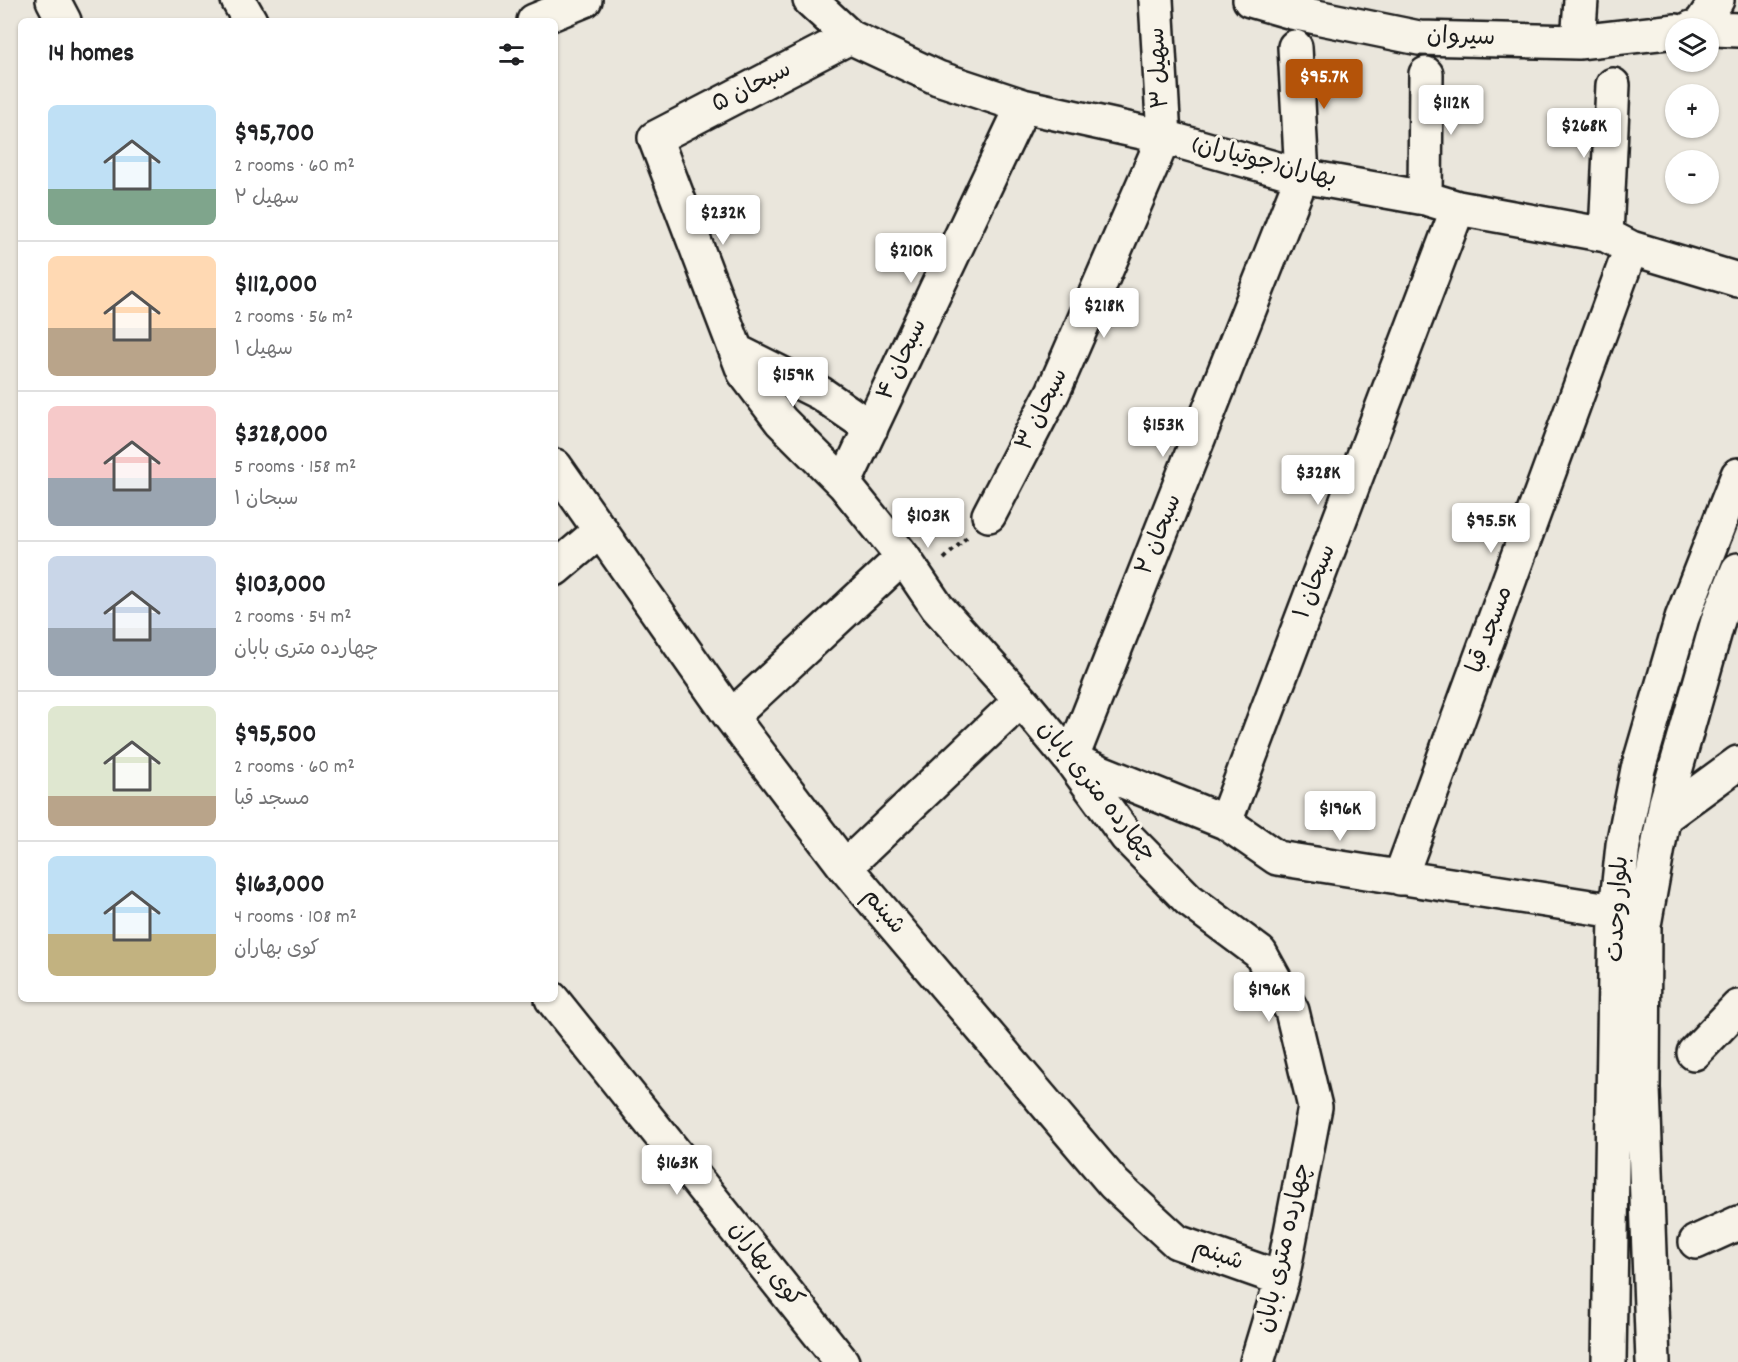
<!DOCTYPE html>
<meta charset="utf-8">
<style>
body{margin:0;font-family:Dekko,"Playpen Sans Arabic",sans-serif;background:#f2f2f2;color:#202124;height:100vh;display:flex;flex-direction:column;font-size:22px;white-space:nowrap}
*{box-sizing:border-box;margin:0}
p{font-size:20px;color:#757577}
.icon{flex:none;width:33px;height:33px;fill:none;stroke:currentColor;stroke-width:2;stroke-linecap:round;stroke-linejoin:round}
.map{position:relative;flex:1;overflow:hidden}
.drawer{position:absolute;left:18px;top:18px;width:540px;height:984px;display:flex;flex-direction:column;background:#fff;border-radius:9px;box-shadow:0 2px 4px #0004}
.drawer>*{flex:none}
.controls{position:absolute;left:1665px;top:18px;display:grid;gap:12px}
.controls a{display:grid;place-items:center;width:54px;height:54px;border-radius:50%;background:#fff;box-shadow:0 2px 4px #0004;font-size:30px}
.price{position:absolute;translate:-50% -51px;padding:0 14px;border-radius:6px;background:#fff;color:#222;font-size:20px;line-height:39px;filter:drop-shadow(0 2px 3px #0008)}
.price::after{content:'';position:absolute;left:50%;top:36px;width:18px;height:14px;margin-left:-9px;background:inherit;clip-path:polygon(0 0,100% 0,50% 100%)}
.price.current{background:#b45309;color:#fff}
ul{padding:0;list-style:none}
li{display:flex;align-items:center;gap:18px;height:150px;padding:0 30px}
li+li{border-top:2px solid #e0e0e0}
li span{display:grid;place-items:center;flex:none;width:168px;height:120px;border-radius:9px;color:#555}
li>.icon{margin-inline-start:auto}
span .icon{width:72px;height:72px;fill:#fffc;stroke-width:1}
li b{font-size:26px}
h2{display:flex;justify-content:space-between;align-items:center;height:72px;padding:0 30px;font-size:26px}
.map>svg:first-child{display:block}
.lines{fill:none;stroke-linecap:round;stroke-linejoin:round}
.minor-casing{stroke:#1c1c1c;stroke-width:38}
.major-casing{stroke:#1c1c1c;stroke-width:38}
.path{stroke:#1c1c1c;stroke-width:4;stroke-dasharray:4.5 4.5;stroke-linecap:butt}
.minor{stroke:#f7f3e8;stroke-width:33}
.major{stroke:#f7f3e8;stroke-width:33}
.labels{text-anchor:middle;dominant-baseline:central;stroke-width:6;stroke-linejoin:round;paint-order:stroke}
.street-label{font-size:24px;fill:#1c1c1c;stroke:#f7f3e8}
</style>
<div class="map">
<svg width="1738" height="1362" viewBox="0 0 1738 1362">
<rect width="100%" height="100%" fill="#eae6dc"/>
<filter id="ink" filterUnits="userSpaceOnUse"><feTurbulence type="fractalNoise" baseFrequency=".0167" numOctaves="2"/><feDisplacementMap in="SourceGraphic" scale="12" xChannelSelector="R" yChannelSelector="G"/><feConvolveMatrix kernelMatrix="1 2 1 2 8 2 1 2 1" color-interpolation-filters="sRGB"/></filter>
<g filter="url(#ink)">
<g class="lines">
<g class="minor-casing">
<path id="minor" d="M 53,0 L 64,21
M 238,0 L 250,21
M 810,0 L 850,37 L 938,78 L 1023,106 L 1164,137 L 1302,176 L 1425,198 L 1458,208 L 1606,235 L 1631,248 L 1738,280
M 1250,0 L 1292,12 L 1419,38 L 1578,42 L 1676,31
M 534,21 L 585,0
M 1691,28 L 1738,30
M 1698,28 L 1717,0
M 850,37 L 655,138 L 744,372 L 781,421 L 844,484 L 903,557 L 937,607 L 1021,700 L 1071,760 L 1127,837 L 1189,900 L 1260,953 L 1292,1011 L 1315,1107 L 1282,1279 L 1257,1362
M 1578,42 L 1581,0
M 1425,198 L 1426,74
M 1606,235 L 1613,85
M 736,351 L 820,393 L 871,428
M 555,466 L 731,717 L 845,867 L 1114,1184 L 1177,1242 L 1282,1279
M 844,484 L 1023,106
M 989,515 L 1053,392 L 1164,137 L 1156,0
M 555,569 L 601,530
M 731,717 L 903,557
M 1071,760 L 1302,176 L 1295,47
M 1071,760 L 1225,822 L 1277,858 L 1616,911
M 1663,818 L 1738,763
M 1225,822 L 1458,208
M 845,867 L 1021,700
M 1400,878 L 1631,248
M 552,999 L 842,1362
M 1694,1053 L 1738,1007
M 1696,1242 L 1738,1223"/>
</g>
<g class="major-casing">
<path id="major" d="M 1609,1362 L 1616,911 L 1623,845 L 1638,769 L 1682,618 L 1738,475
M 1653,1362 L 1643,1088 L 1644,925 L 1666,803 L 1719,617 L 1738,570"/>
</g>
<path class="path" d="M 944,559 L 967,537"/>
<use href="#minor" class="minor"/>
<use href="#major" class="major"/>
</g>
</g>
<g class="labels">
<g class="street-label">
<text transform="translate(1461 38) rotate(2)">سیروان</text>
<text transform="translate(1160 68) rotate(-93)">سهیل ۳</text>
<text transform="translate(752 88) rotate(-27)">سبحان ۵</text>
<text transform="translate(1264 163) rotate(14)">بهاران(جوتیاران)</text>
<text transform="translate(903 360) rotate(-65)">سبحان ۴</text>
<text transform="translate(1043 410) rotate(-64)">سبحان ۳</text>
<text transform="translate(1160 535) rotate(-68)">سبحان ۲</text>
<text transform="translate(1316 582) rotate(-69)">سبحان ۱</text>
<text transform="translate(1491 630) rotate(-70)">مسجد قبا</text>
<text transform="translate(1096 792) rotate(51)">چهارده متری بابان</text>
<text transform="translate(1619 909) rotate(-87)">بلوار وحدت</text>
<text transform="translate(883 912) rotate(50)">شبنم</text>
<text transform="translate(1285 1248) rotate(-77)">چهارده متری بابان</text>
<text transform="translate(1218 1256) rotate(20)">شبنم</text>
<text transform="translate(765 1265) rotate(51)">کوی بهاران</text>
</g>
</g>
</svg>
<div class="controls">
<a><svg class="icon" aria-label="layers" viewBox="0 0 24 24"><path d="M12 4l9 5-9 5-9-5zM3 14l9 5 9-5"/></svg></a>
<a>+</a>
<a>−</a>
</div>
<b class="price current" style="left:1324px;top:110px">$95.7K</b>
<b class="price" style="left:1451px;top:136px">$112K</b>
<b class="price" style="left:1584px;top:159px">$268K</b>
<b class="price" style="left:723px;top:246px">$232K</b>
<b class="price" style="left:911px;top:284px">$210K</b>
<b class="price" style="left:1104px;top:339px">$218K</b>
<b class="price" style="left:793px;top:408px">$159K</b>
<b class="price" style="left:1163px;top:458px">$153K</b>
<b class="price" style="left:1318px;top:506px">$328K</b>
<b class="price" style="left:928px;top:549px">$103K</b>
<b class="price" style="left:1491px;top:554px">$95.5K</b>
<b class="price" style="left:1340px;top:842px">$196K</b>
<b class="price" style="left:1269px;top:1023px">$196K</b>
<b class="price" style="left:677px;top:1196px">$163K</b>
<section class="drawer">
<h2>14 homes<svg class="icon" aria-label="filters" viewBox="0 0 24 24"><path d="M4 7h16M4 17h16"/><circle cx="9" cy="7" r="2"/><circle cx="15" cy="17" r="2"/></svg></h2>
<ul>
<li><span style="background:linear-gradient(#bfe0f5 70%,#7fa58c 0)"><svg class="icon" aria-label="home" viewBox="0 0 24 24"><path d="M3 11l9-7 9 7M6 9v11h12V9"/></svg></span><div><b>$95,700</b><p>2 rooms · 60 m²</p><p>سهیل ۲</p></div></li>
<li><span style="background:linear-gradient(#ffd9b3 60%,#b9a48a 0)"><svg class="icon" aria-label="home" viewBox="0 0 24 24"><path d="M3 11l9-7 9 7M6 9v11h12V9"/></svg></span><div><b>$112,000</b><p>2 rooms · 56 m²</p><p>سهیل ۱</p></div></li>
<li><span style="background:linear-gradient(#f6c9c9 60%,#9aa5b1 0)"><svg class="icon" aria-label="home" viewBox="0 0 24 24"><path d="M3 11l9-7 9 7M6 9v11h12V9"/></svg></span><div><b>$328,000</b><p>5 rooms · 158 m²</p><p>سبحان ۱</p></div></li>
<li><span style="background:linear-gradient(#c9d6e8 60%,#9aa5b1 0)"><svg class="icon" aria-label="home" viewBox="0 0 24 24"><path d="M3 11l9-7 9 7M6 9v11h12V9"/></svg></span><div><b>$103,000</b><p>2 rooms · 54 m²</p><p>چهارده متری بابان</p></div></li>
<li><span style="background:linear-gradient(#dfe7d0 75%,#b9a48a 0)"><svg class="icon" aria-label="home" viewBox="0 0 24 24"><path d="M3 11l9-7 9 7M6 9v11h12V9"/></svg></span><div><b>$95,500</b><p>2 rooms · 60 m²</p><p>مسجد قبا</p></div></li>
<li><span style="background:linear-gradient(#bfe0f5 65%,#c2b280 0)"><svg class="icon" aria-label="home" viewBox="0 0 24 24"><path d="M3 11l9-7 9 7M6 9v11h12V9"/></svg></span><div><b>$163,000</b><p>4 rooms · 108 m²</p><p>کوی بهاران</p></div></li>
</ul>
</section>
</div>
